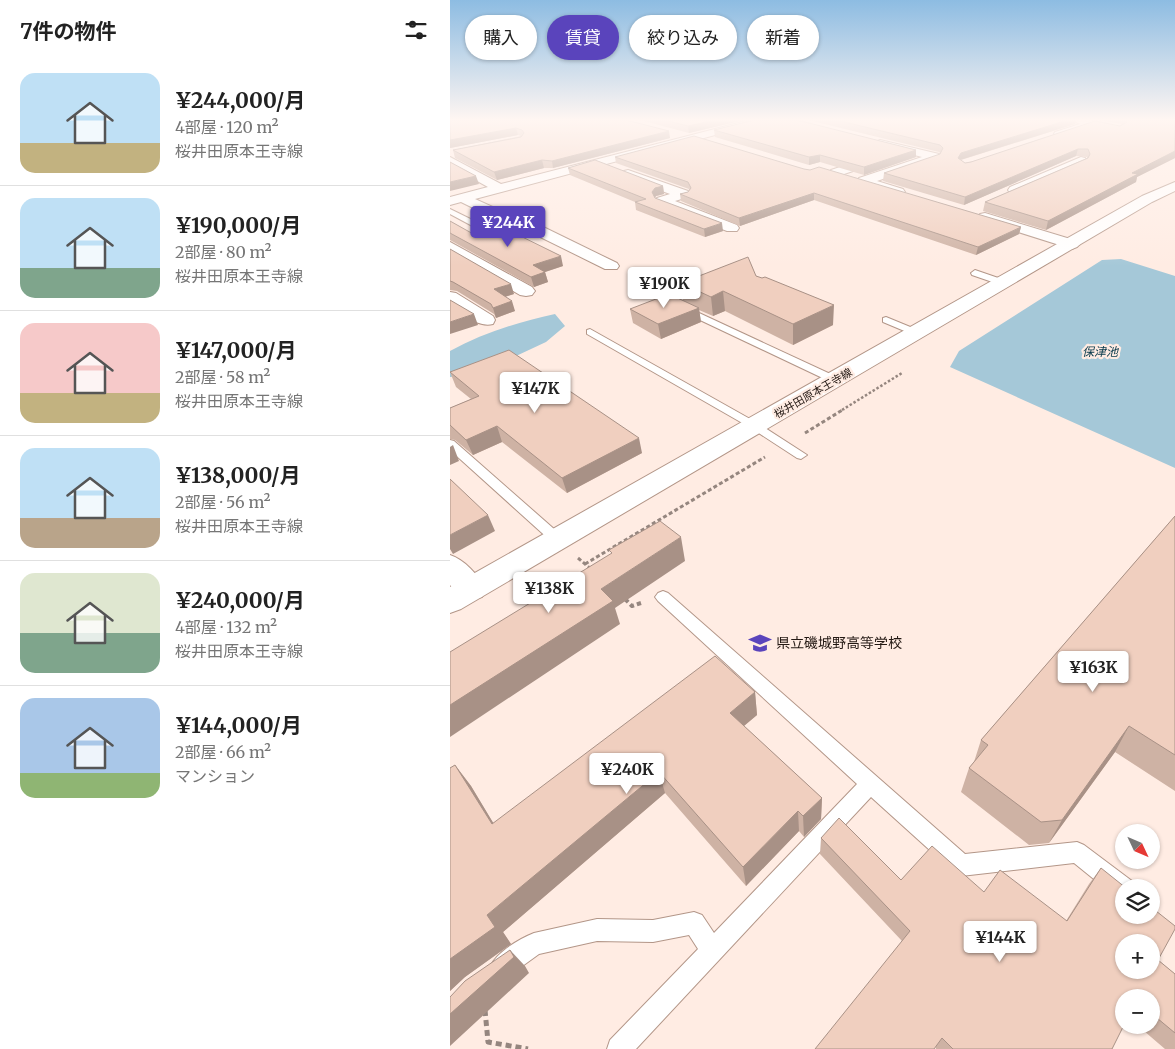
<!DOCTYPE html>
<html lang="ja">
<meta charset="utf-8">
<style>
body{margin:0;font-family:Merriweather,"Noto Sans JP",serif;background:#f6f6f6;color:#222;height:100vh;display:flex;flex-direction:column;font-size:19px;white-space:nowrap}
*{box-sizing:border-box;margin:0}
p{font-size:16px;color:#767676}
.icon{flex:none;width:28px;height:28px;fill:none;stroke:currentColor;stroke-width:2;stroke-linecap:round;stroke-linejoin:round}
.map{position:relative;flex:1;overflow:hidden}
.side{display:flex;flex-direction:column;background:#fff;width:450px}
.side>*{flex:none}
.banner{position:absolute;left:15px;top:15px;width:475px;height:45px;display:flex;gap:10px}
.needle{width:32px;rotate:134deg}
.buttons{position:absolute;left:665px;top:824px;display:grid;gap:10px}
.buttons a{display:grid;place-items:center;width:45px;height:45px;border-radius:50%;background:#fff;box-shadow:0 1px 4px #0004;font-size:25px}
.price{position:absolute;translate:-50% -42px;padding:0 11px;border-radius:5px;background:#fff;color:#222;font-size:16px;line-height:32px;filter:drop-shadow(0 1px 2px #0008)}
.price::after{content:'';position:absolute;left:50%;top:30px;width:15px;height:11px;margin-left:-8px;background:inherit;clip-path:polygon(0 0,100% 0,50% 100%)}
.price.on{background:#5a44bc;color:#fff}
ul{padding:0;list-style:none}
li{display:flex;align-items:center;gap:15px;height:125px;padding:0 20px}
li+li{border-top:1px solid #e0e0e0}
li span{display:grid;place-items:center;flex:none;width:140px;height:100px;border-radius:15px;color:#555}
li>.icon{margin-inline-start:auto}
span .icon{width:60px;height:60px;fill:#fffc;stroke-width:1}
li b{font-size:21px}
h2{display:flex;justify-content:space-between;align-items:center;height:60px;padding:0 20px;font-size:21px}
.tag{padding:0 18px;border-radius:22px;background:#fff;box-shadow:0 1px 4px #0004;font-size:18px;line-height:45px}
.tag.on{background:#5a44bc;color:#fff}
main{display:flex;flex:1;min-height:0}
.map>svg:first-child{display:block}
.water{fill:#a5c8d8}
.lines{fill:none;stroke-linecap:round;stroke-linejoin:round}
.service-casing{stroke:#b39688;stroke-width:2}
.minor-casing{stroke:#b39688;stroke-width:2}
.primary-casing{stroke:#b39688;stroke-width:2}
.path-far3{stroke:#95867f;stroke-width:2.5;stroke-dasharray:2.5 2;stroke-linecap:butt}
.path-far2{stroke:#95867f;stroke-width:3;stroke-dasharray:4 2.5;stroke-linecap:butt}
.path-far1{stroke:#95867f;stroke-width:4;stroke-dasharray:4.5 3;stroke-linecap:butt}
.path{stroke:#95867f;stroke-width:5;stroke-dasharray:6 4;stroke-linecap:butt}
.service{fill:#fff;fill-rule:evenodd}
.minor{fill:#fff;fill-rule:evenodd}
.primary{fill:#fff;fill-rule:evenodd}
.wall{fill:#ceb2a4}
.shaded-wall{fill:#a89186}
.building{fill:#f0cfbf;stroke:#a89186;fill-rule:evenodd}
.labels{text-anchor:middle;dominant-baseline:central;stroke-width:4.5;stroke-linejoin:round;paint-order:stroke}
.far-street-label{font-size:11px;fill:#231813;stroke:#ffece3}
.far-water-label{font-size:12px;font-style:italic;fill:#053749;stroke:#ffece3}
.poi-label{font-size:14px;fill:#231813;stroke:#ffece3;text-anchor:start}
</style>
<main>
<section class="side">
<h2>7件の物件<svg class="icon" aria-label="filters" viewBox="0 0 24 24"><path d="M4 7h16M4 17h16"/><circle cx="9" cy="7" r="2"/><circle cx="15" cy="17" r="2"/></svg></h2>
<ul>
<li><span style="background:linear-gradient(#bfe0f5 70%,#c2b280 0)"><svg class="icon" aria-label="home" viewBox="0 0 24 24"><path d="M3 11l9-7 9 7M6 9v11h12V9"/></svg></span><div><b>¥244,000/月</b><p>4部屋 · 120 m²</p><p>桜井田原本王寺線</p></div></li>
<li><span style="background:linear-gradient(#bfe0f5 70%,#7fa58c 0)"><svg class="icon" aria-label="home" viewBox="0 0 24 24"><path d="M3 11l9-7 9 7M6 9v11h12V9"/></svg></span><div><b>¥190,000/月</b><p>2部屋 · 80 m²</p><p>桜井田原本王寺線</p></div></li>
<li><span style="background:linear-gradient(#f6c9c9 70%,#c2b280 0)"><svg class="icon" aria-label="home" viewBox="0 0 24 24"><path d="M3 11l9-7 9 7M6 9v11h12V9"/></svg></span><div><b>¥147,000/月</b><p>2部屋 · 58 m²</p><p>桜井田原本王寺線</p></div></li>
<li><span style="background:linear-gradient(#bfe0f5 70%,#b9a48a 0)"><svg class="icon" aria-label="home" viewBox="0 0 24 24"><path d="M3 11l9-7 9 7M6 9v11h12V9"/></svg></span><div><b>¥138,000/月</b><p>2部屋 · 56 m²</p><p>桜井田原本王寺線</p></div></li>
<li><span style="background:linear-gradient(#dfe7d0 60%,#7fa58c 0)"><svg class="icon" aria-label="home" viewBox="0 0 24 24"><path d="M3 11l9-7 9 7M6 9v11h12V9"/></svg></span><div><b>¥240,000/月</b><p>4部屋 · 132 m²</p><p>桜井田原本王寺線</p></div></li>
<li><span style="background:linear-gradient(#a9c7e8 75%,#8fb573 0)"><svg class="icon" aria-label="home" viewBox="0 0 24 24"><path d="M3 11l9-7 9 7M6 9v11h12V9"/></svg></span><div><b>¥144,000/月</b><p>2部屋 · 66 m²</p><p>マンション</p></div></li>
</ul>
</section>
<div class="map">
<svg width="725" height="1049" viewBox="0 0 725 1049">
<rect width="100%" height="100%" fill="#ffece3"/>
<path class="water" d="M 671,259 L 725,276 L 725,468 L 500,367 L 509,351 L 652,260 Z
M 105,314 L 115,326 L 96,342 L 53,362 L 20,375 L 0,377 L 0,351 C 33,333 68,322 105,314 Z"/>
<g class="lines">
<g class="service-casing">
<path id="service" d="M 0,209 L 49,233 L 50,235 L 43,237 L 0,214 Z
M 525,270 L 557,281 L 558,283 L 554,286 L 522,275 L 521,273 Z
M 234,306 L 389,378 L 390,380 L 389,382 L 381,382 L 231,311 L 229,309 Z
M 436,317 L 470,331 L 472,333 L 467,336 L 464,335 L 433,322 L 433,318 Z
M 140,329 L 309,424 L 357,455 L 351,459 L 347,458 L 301,428 L 137,334 L 137,330 Z
M 0,440 L 4,441 L 112,536 L 114,539 L 112,542 L 102,542 L 0,450 Z
M 213,591 L 218,593 L 515,854 L 627,842 L 634,845 L 682,881 L 684,888 L 674,888 L 674,900 L 666,897 L 624,863 L 511,876 L 504,872 L 421,797 L 186,1049 L 157,1049 L 160,1040 L 248,949 L 239,935 L 203,942 L 147,941 L 89,954 L 60,975 L 52,979 L 44,975 L 40,967 C 47,952 69,939 84,933 L 147,919 L 203,920 L 244,912 L 252,915 L 264,933 L 407,784 L 208,601 L 205,597 L 208,593 Z"/>
</g>
<g class="minor-casing">
<path id="minor" d="M 300,120 L 315,120 L 314,122 L 25,199 L 65,217 L 81,221 L 167,263 L 169,266 L 167,269 L 155,269 L 72,228 L 56,224 L 11,202 L 0,205 L 0,197 L 38,187 L 0,166 L 0,157 L 51,184 Z
M 622,120 L 640,120 L 647,123 L 646,125 L 613,136 L 605,136 L 604,134 L 605,132 L 630,124 Z
M 430,140 L 489,154 L 491,157 L 489,160 L 427,181 L 453,189 L 455,192 L 448,196 L 443,195 L 409,184 L 408,181 L 409,178 L 472,157 L 426,145 L 424,143 Z
M 420,157 L 424,158 L 426,161 L 424,164 L 385,177 L 379,173 L 381,170 Z
M 631,157 L 635,158 L 637,161 L 635,164 L 570,193 L 560,193 L 558,190 L 560,187 Z
M 178,170 L 238,191 L 240,194 L 238,197 L 225,201 L 287,225 L 289,228 L 287,231 L 277,231 L 207,204 L 205,201 L 207,198 L 220,194 L 174,177 L 172,174 L 174,171 Z
M 535,213 L 627,241 L 630,244 L 627,247 L 622,249 L 530,220 L 528,217 L 530,214 Z
M 0,242 L 82,287 L 85,291 L 82,295 L 76,296 L 70,295 L 0,254 Z
M 0,292 L 6,293 L 43,316 L 45,320 L 43,324 C 27,328 12,313 0,305 Z
M 0,555 C 15,560 28,575 36,589 L 32,597 C 16,602 10,597 0,585 Z"/>
</g>
<g class="primary-casing">
<path id="primary" d="M 725,182 L 725,191 L 702,202 L 11,609 L 0,613 L 0,587 L 692,196 Z"/>
</g>
<path class="path-far3" d="M 392,410 L 452,373"/>
<path class="path-far2" d="M 355,433 L 394,409
M 128,558 L 142,570
M 135,564 L 315,457"/>
<path class="path-far1" d="M 175,599 L 182,606 L 191,603"/>
<path class="path" d="M 35,1010 L 38,1042 L 78,1049"/>
<use href="#service" class="service"/>
<use href="#minor" class="minor"/>
<use href="#primary" class="primary"/>
</g>
<path class="wall" d="M 0,120 L 220,138 L 103,168 L 94,168 L 47,180 L 5,158 L 3,150 L 71,136 L 68,135 L 0,148 Z
M 190,120 L 294,120 L 239,133 Z
M 358,120 L 626,120 L 625,124 L 511,160 L 515,163 L 670,126 L 672,124 L 648,120 L 725,120 L 725,158 L 687,177 L 686,182 L 596,230 L 533,211 L 535,202 L 637,158 L 637,157 L 626,156 L 514,205 L 433,181 L 434,173 L 491,154 L 489,152 Z
M 264,130 L 466,150 L 466,157 L 414,175 L 370,162 L 359,165 L 265,137 Z
M 165,157 L 354,169 L 571,227 L 569,234 L 526,255 L 364,200 L 290,226 L 231,201 L 230,194 L 238,192 L 239,189 L 166,163 Z
M 118,168 L 213,186 L 214,194 L 206,196 L 205,198 L 273,231 L 255,237 L 186,210 L 185,202 L 120,175 Z
M 0,221 L 25,235 L 113,266 L 95,272 L 98,282 L 84,287 L 0,240 Z
M 0,249 L 64,294 L 55,297 L 65,311 L 46,318 L 44,314 L 7,291 L 0,290 Z
M 306,276 L 383,325 L 343,345 L 275,311 L 263,316 L 249,310 L 251,322 L 211,339 L 183,323 L 180,309 L 233,300 L 231,283 Z
M 0,372 L 192,453 L 117,493 L 52,442 L 23,455 L 5,440 L 0,439 L 0,408 L 21,399 L 6,387 Z
M 725,516 L 725,791 L 665,752 L 599,843 L 579,845 L 511,792 L 519,768 L 524,762 L 531,740 Z
M 305,692 L 307,715 L 294,726 L 372,798 L 371,819 L 354,837 L 349,831 L 296,886 L 215,793 L 53,932 L 61,944 L 15,977 L 0,991 L 0,768 L 5,765 L 21,786 L 43,823 Z
M 371,838 L 451,880 L 534,892 L 616,921 L 639,884 L 651,868 L 708,960 L 725,974 L 725,1049 L 715,1049 L 687,1025 L 701,1025 L 701,998 L 674,998 L 662,1049 L 486,1049 L 452,941 L 370,854 Z"/>
<path class="shaded-wall" d="M 265,120 L 294,120 L 239,133 L 238,126 Z
M 618,120 L 626,120 L 625,124 L 510,160 L 508,158 L 511,153 Z
M 66,128 L 68,135 L 0,148 L 0,140 Z
M 219,131 L 220,138 L 103,168 L 102,161 Z
M 628,149 L 626,156 L 514,205 L 515,197 Z
M 466,150 L 466,157 L 414,175 L 414,167 Z
M 725,151 L 725,158 L 687,177 L 686,182 L 596,230 L 598,221 L 682,173 Z
M 370,155 L 370,162 L 359,165 L 359,157 Z
M 92,160 L 94,168 L 47,180 L 44,172 Z
M 26,176 L 29,184 L 0,191 L 0,182 Z
M 213,186 L 214,194 L 206,196 L 203,200 L 202,192 L 205,188 Z
M 364,193 L 364,200 L 290,226 L 289,218 Z
M 272,223 L 273,231 L 255,237 L 254,229 Z
M 571,227 L 569,234 L 526,255 L 528,247 Z
M 111,256 L 113,266 L 86,275 L 83,265 Z
M 95,272 L 98,282 L 84,287 L 81,277 Z
M 61,284 L 64,294 L 47,299 L 44,289 Z
M 273,291 L 275,311 L 263,316 L 261,297 Z
M 62,301 L 65,311 L 46,318 L 43,308 Z
M 384,305 L 383,325 L 343,345 L 343,324 Z
M 249,308 L 251,322 L 211,339 L 208,324 Z
M 24,314 L 28,325 L 0,334 L 0,322 Z
M 47,426 L 52,442 L 23,455 L 16,440 Z
M 189,438 L 192,453 L 117,493 L 112,478 Z
M 3,445 L 9,461 L 0,465 L 0,447 Z
M 38,515 L 45,531 L 3,554 L 0,549 L 0,535 Z
M 231,537 L 235,561 L 165,608 L 170,624 L 0,737 L 0,705 L 151,589 Z
M 305,692 L 307,715 L 283,735 L 280,713 Z
M 679,726 L 665,752 L 599,843 L 612,820 Z
M 5,765 L 21,786 L 56,844 L 42,824 Z
M 209,772 L 215,793 L 53,932 L 61,944 L 15,977 L 0,991 L 0,959 L 37,915 Z
M 372,798 L 371,819 L 354,837 L 353,816 Z
M 348,811 L 349,831 L 296,886 L 293,867 Z
M 60,950 L 75,966 L 79,973 L 0,1046 L 0,1014 Z"/>
<path class="building" d="M 0,120 L 176,120 L 219,131 L 102,161 L 92,160 L 44,172 L 3,150 L 71,137 L 74,133 L 72,130 L 66,128 L 0,140 Z
M 214,120 L 265,120 L 238,126 Z
M 304,120 L 347,120 L 466,150 L 414,167 L 370,155 L 359,157 L 264,130 Z
M 386,120 L 618,120 L 511,153 L 508,158 L 515,163 L 521,162 L 645,121 L 670,126 L 677,122 L 675,120 L 725,120 L 725,151 L 682,173 L 688,174 L 598,221 L 535,202 L 638,158 L 640,154 L 638,149 L 628,149 L 515,197 L 434,173 L 490,154 L 493,148 L 490,145 Z
M 244,136 L 354,169 L 360,170 L 369,167 L 571,227 L 528,247 L 364,193 L 289,218 L 230,194 L 238,192 L 241,188 L 238,182 L 165,157 Z
M 145,160 L 213,186 L 205,188 L 202,192 L 205,198 L 272,223 L 254,229 L 185,202 L 196,199 L 118,168 Z
M 0,162 L 26,176 L 0,182 Z
M 0,221 L 25,235 L 52,227 L 111,256 L 83,265 L 95,272 L 81,277 L 0,233 Z
M 0,249 L 61,284 L 44,289 L 62,301 L 43,308 L 41,304 L 3,282 L 0,281 Z
M 298,257 L 306,276 L 312,278 L 315,277 L 384,305 L 343,324 L 273,291 L 261,297 L 231,283 Z
M 219,294 L 249,308 L 208,324 L 180,309 Z
M 0,300 L 24,314 L 0,322 Z
M 59,350 L 189,438 L 112,478 L 47,426 L 16,440 L 0,425 L 0,408 L 29,396 L 0,372 Z
M 0,479 L 38,515 L 0,535 Z
M 725,516 L 725,755 L 679,726 L 612,820 L 591,822 L 519,768 L 538,745 L 531,740 Z
M 210,521 L 231,537 L 151,589 L 163,601 L 0,705 L 0,652 L 162,553 L 159,550 Z
M 265,656 L 305,692 L 280,713 L 372,798 L 353,816 L 348,811 L 293,867 L 209,772 L 37,915 L 45,927 L 0,959 L 0,768 L 5,765 L 42,824 Z
M 389,818 L 451,880 L 482,846 L 534,892 L 550,870 L 617,921 L 651,868 L 676,888 L 674,888 L 674,915 L 701,915 L 701,907 L 725,926 L 725,929 L 708,960 L 725,974 L 725,1033 L 701,1013 L 701,998 L 674,998 L 674,1025 L 662,1049 L 503,1049 L 492,1038 L 484,1049 L 365,1049 L 460,931 L 371,838 ZM 674,942 L 701,942 L 701,970 L 674,970 Z
M 60,950 L 64,957 L 0,1014 L 0,997 L 15,981 Z"/>
<linearGradient id="sky" x2="0" y2="1"><stop stop-color="#8dbce2"/><stop offset="0.45" stop-color="#fff6f2"/><stop offset="1" stop-color="#fff6f2" stop-opacity="0"/></linearGradient>
<rect width="725" height="266" fill="url(#sky)"/>
<defs>
<g id="school-bare" transform="scale(1.725)"><path d="M0-5L7-2L0 1L-7-2ZM-4 1L0 2.5L4 1V4Q0 6-4 4Z" fill="#5a44bc" stroke="#ffece3" stroke-width="2.5" paint-order="stroke"/></g>
</defs>
<g fill-rule="evenodd">
<use href="#school-bare" x="310" y="643"/>
</g>
<g class="labels">
<g class="far-street-label">
<text transform="translate(363 393) rotate(-30)">桜井田原本王寺線</text>
</g>
<g class="far-water-label">
<text x="650" y="351">保津池</text>
</g>
<g class="poi-label">
<text x="326" y="643">県立磯城野高等学校</text>
</g>
</g>
</svg>
<div class="buttons">
<a><svg class="needle" viewBox="-14 -14 28 28"><path d="M0-13l5 13h-10z" fill="#e53935"/><path d="M0 13l5-13h-10z" fill="#767676"/></svg></a>
<a><svg class="icon" aria-label="layers" viewBox="0 0 24 24"><path d="M12 4l9 5-9 5-9-5zM3 14l9 5 9-5"/></svg></a>
<a>+</a>
<a>−</a>
</div>
<b class="price on" style="left:58px;top:248px">¥244K</b>
<b class="price" style="left:214px;top:309px">¥190K</b>
<b class="price" style="left:85px;top:414px">¥147K</b>
<b class="price" style="left:99px;top:614px">¥138K</b>
<b class="price" style="left:643px;top:693px">¥163K</b>
<b class="price" style="left:177px;top:795px">¥240K</b>
<b class="price" style="left:550px;top:963px">¥144K</b>
<div class="banner">
<a class="tag">購入</a>
<a class="tag on">賃貸</a>
<a class="tag">絞り込み</a>
<a class="tag">新着</a>
</div>
</div>
</main>
